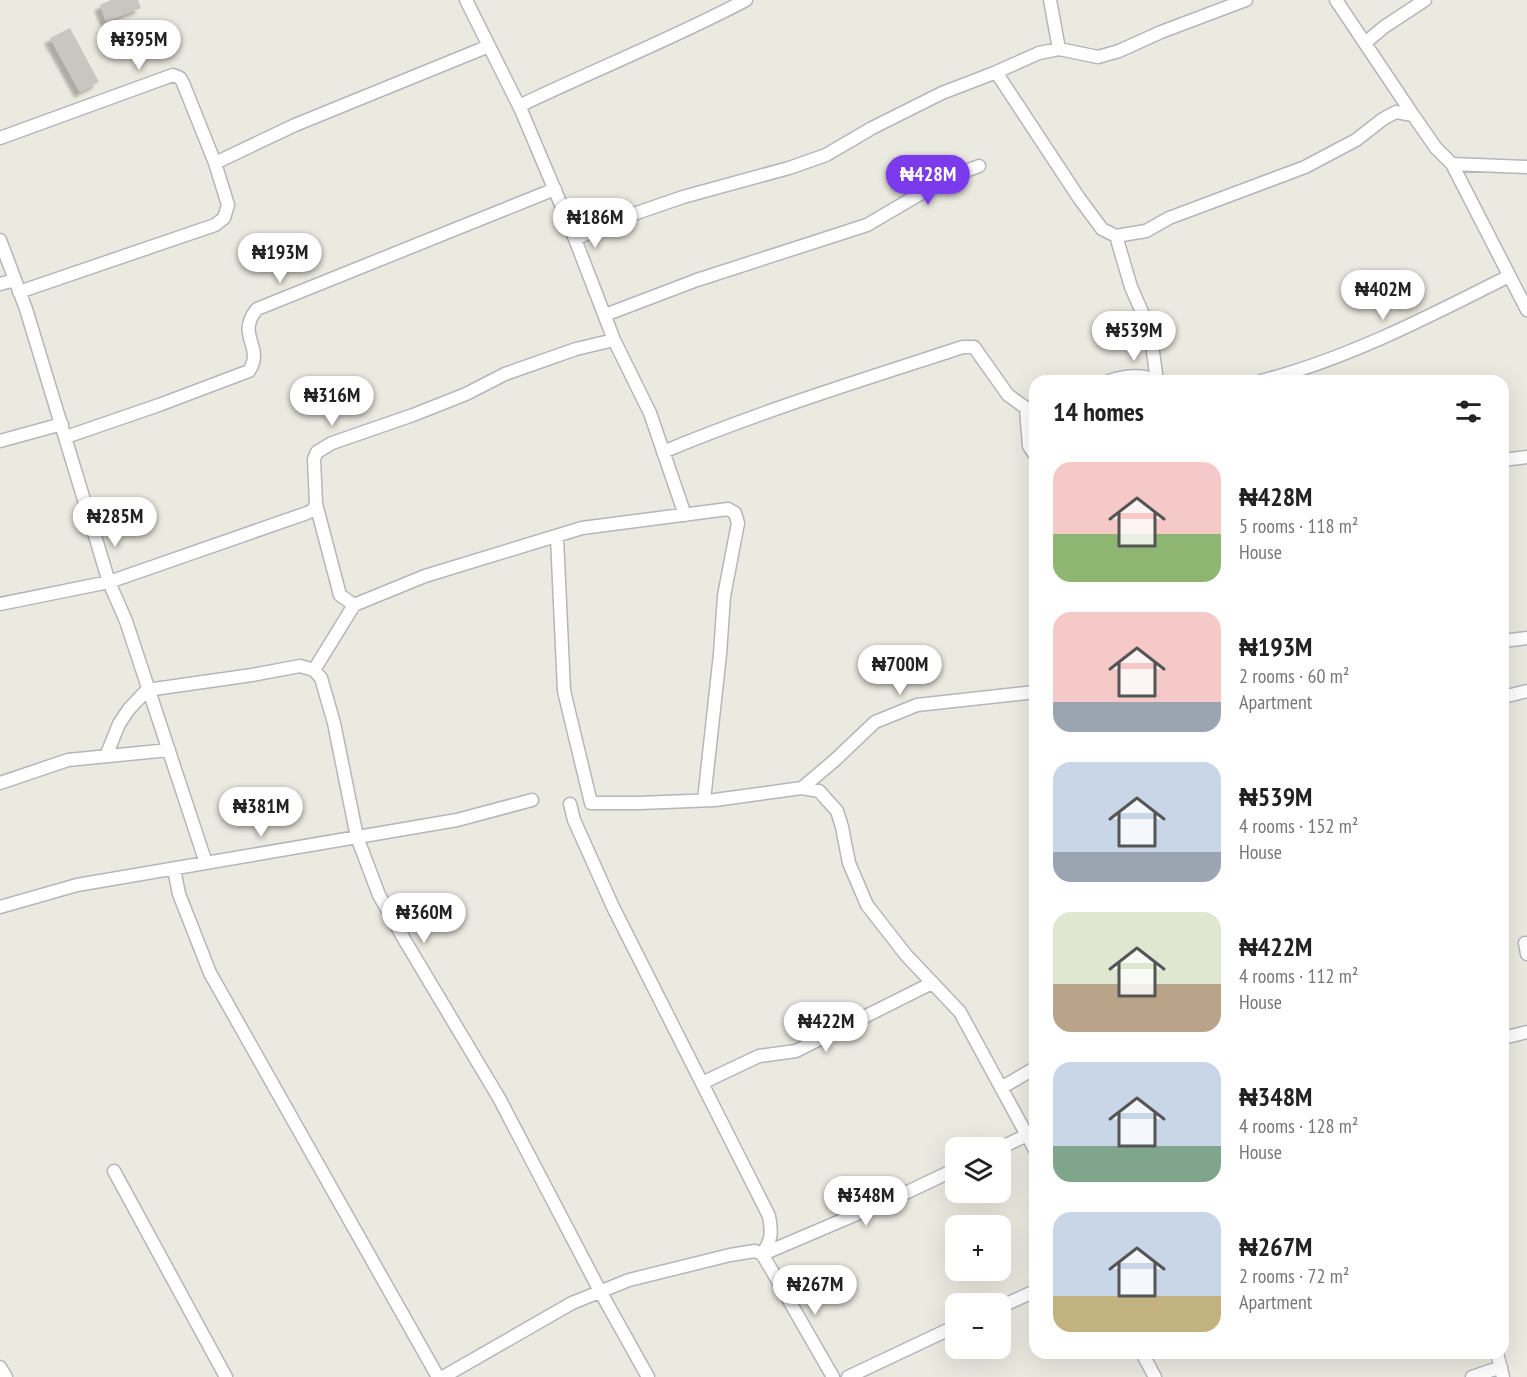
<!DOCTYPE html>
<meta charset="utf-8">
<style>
body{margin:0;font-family:"PT Sans Narrow",sans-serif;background:#f2f2f2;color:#222;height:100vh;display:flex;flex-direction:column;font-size:22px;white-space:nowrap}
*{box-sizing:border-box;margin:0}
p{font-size:20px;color:#767676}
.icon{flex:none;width:33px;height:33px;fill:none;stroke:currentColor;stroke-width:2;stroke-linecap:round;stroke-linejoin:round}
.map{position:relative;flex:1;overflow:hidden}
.details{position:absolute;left:1029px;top:375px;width:480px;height:984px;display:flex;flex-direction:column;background:#fff;border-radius:18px;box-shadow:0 6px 24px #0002}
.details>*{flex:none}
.fabs{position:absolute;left:945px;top:1137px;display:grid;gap:12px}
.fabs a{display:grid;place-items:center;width:66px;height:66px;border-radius:12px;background:#fff;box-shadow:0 6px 24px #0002;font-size:30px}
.price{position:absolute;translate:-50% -51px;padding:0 14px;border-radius:21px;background:#fff;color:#222;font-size:20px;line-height:39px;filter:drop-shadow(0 2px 3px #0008)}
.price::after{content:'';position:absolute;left:50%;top:36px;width:18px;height:14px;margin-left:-9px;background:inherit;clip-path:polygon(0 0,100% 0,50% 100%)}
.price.selected{background:#7c3aed;color:#fff}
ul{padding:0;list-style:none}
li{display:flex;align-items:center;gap:18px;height:150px;padding:0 24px}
li span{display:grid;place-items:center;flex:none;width:168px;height:120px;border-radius:18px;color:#555}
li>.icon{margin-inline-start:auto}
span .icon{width:72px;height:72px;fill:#fffc;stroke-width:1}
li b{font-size:26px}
h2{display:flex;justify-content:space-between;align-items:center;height:72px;padding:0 24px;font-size:26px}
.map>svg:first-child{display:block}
.building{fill:#c8c6c0;filter:url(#shadow)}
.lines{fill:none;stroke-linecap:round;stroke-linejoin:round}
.minor-casing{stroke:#b3b6bb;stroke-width:15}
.minor{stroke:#fff;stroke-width:12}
</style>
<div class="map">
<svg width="1527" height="1377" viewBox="0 0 1527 1377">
<defs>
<filter id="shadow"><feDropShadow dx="-5.5" dy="5.5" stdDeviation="1.5" flood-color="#0004"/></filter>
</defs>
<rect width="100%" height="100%" fill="#ebeae1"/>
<path class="building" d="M 111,0 L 138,0 L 141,8 L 106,21 L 100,5 Z
M 70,28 L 99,82 L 80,92 L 50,38 Z"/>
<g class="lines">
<g class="minor-casing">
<path id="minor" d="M 466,0 L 521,110 L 570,226 L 614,340 L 650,413 L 685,515
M 1050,0 L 1059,49
M 1336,0 L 1413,115
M 1365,43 L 1384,27 L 1425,0
M 994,73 L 1039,53 L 1059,49 L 1098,57 L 1119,51 L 1161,32 L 1246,0
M 519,106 C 594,70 672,39 746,0
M 0,138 L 173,75 L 180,78 L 183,83 L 215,163 L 228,205 L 224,218 L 215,225 L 19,292
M 215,163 L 295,125 L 489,46
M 1452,164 L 1527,167
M 1116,236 L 1131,287 L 1150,330 L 1157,381
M 575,239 L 625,217 L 683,197 L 789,168 L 826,155 L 872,128 L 942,93 L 994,73 L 998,75 L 1079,198 L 1102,229 L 1116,236 L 1146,231 L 1169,218 L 1305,167 L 1356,140 L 1383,119 L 1396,112 L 1413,115 L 1436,148 L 1452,164 L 1527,310
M 0,240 L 26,309 L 109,582 L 126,621 L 206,863
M 0,284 L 15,280
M 605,315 L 697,280 L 867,225 L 947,178 L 979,166
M 1109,381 C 1124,376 1142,374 1157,381
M 1261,381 C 1347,359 1430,316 1509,276
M 1026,408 L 1029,446 L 1035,455
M 66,437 L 159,405 L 249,371 C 265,346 235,336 257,309 L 555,189
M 0,441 L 62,424
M 663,452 C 761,411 862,380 963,347 L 974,347 L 1008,395 L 1026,408 L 1035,408
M 1503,460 L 1527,457
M 316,504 L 340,595 L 354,605
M 557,537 L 564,691 L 591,803 L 639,803 L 715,800 L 802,788 L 819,791 L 837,811 L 842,827 L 849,863 L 867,905 L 906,955 L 960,1012 L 1035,1150
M 0,604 L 109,582 L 307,513 L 313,510 L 316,504 L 314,459 L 317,452 L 332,443 L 413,415 L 466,394 L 505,374 L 576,349 L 614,340
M 1503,641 L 1527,638
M 314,670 L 354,605 L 425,576 L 582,528 L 728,509 L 735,513 L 738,523 L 724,596 L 720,654 L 704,800
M 1503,697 L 1527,691
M 106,756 L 119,724 L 129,709 L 147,690 L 252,675 L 300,666 L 314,670 L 321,678 L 334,723 L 357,837 L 379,895 L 404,939 L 499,1098 L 600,1291 L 648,1377
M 0,783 L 68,760 L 169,750
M 802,788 L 835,760 L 875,722 L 917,705 L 1035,692
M 570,804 L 574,820 L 613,907 L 769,1216 C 772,1233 772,1240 762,1254
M 174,869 L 179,894 L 210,973 L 438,1377
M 0,907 L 77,885 L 457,820 L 532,800
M 1525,943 L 1527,954
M 1503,1038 L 1527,1032
M 702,1083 L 759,1056 L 796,1051 L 932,983
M 1001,1088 L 1035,1068
M 1000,1148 L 1027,1135
M 114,1171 L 226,1377
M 763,1254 L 899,1196 L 956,1169
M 1000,1307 L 1035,1291
M 1142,1353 L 1155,1377
M 1497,1353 L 1503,1377
M 0,1367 L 6,1377
M 443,1377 L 572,1303 L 629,1280 L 730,1255 L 755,1251 L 762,1254 L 771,1269 L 833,1377
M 848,1377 L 956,1326
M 1472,1377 L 1501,1367"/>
</g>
<use href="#minor" class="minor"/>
</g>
</svg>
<div class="fabs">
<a><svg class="icon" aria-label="layers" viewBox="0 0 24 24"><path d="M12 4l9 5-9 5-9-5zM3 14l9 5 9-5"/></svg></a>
<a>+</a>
<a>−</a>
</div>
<b class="price" style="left:139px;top:71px">₦395M</b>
<b class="price selected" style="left:928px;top:206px">₦428M</b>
<b class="price" style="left:595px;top:249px">₦186M</b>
<b class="price" style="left:280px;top:284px">₦193M</b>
<b class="price" style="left:1383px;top:321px">₦402M</b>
<b class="price" style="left:1134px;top:362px">₦539M</b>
<b class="price" style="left:332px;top:427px">₦316M</b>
<b class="price" style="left:115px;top:548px">₦285M</b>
<b class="price" style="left:900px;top:696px">₦700M</b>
<b class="price" style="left:261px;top:838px">₦381M</b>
<b class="price" style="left:424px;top:944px">₦360M</b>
<b class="price" style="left:826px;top:1053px">₦422M</b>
<b class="price" style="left:866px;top:1227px">₦348M</b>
<b class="price" style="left:815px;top:1316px">₦267M</b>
<section class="details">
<h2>14 homes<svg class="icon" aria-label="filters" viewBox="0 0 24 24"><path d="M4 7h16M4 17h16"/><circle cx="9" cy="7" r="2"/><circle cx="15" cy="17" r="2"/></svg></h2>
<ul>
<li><span style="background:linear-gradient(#f6c9c9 60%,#8fb573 0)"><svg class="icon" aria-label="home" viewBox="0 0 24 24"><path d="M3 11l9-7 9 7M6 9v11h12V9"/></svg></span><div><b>₦428M</b><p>5 rooms · 118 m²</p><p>House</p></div></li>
<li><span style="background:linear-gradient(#f6c9c9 75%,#9aa5b1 0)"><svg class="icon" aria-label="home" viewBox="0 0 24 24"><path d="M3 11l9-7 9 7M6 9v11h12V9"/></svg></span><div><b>₦193M</b><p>2 rooms · 60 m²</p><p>Apartment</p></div></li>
<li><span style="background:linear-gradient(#c9d6e8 75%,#9aa5b1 0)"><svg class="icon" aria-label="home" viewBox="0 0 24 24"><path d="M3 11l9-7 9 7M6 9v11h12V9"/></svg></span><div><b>₦539M</b><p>4 rooms · 152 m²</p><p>House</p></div></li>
<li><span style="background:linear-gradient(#dfe7d0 60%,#b9a48a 0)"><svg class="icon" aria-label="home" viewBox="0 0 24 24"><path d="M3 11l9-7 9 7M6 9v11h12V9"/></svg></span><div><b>₦422M</b><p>4 rooms · 112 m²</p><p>House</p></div></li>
<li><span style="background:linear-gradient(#c9d6e8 70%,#7fa58c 0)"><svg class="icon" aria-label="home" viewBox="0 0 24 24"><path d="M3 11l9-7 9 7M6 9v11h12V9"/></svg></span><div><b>₦348M</b><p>4 rooms · 128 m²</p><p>House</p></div></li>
<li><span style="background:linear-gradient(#c9d6e8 70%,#c2b280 0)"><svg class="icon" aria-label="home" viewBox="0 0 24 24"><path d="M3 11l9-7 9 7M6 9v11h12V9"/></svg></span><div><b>₦267M</b><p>2 rooms · 72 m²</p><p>Apartment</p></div></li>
</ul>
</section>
</div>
